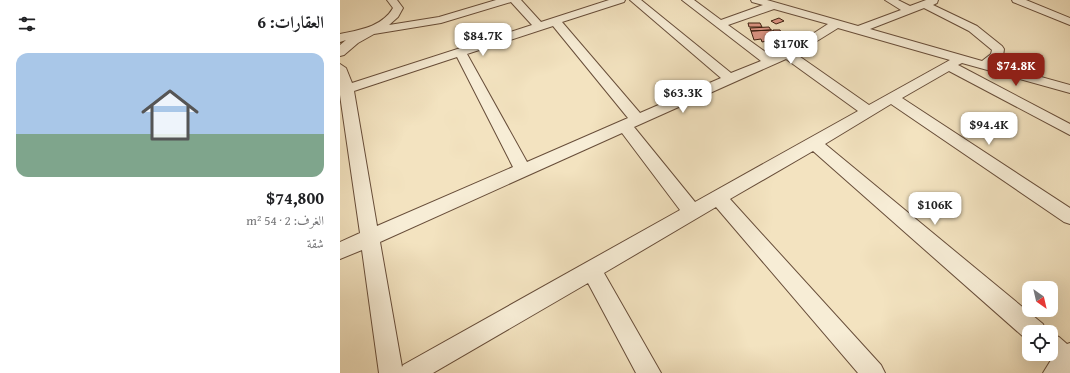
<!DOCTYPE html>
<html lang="ar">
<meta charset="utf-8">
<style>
body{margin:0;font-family:"Gentium Book Plus",Amiri,serif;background:#f2f2f2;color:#202124;direction:rtl;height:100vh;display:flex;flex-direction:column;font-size:15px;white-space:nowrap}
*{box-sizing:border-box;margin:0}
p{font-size:13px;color:#757577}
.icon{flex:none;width:22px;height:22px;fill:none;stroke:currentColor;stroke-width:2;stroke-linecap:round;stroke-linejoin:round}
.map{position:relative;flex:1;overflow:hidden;direction:ltr}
.side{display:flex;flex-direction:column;background:#fff;width:340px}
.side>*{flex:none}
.needle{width:26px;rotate:146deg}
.fabs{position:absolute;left:682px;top:281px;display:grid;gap:8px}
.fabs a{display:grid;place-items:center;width:36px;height:36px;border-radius:8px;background:#fff;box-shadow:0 4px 16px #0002;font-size:20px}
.price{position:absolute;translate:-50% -34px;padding:0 9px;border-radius:8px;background:#fff;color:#222;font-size:13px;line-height:26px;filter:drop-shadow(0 1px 2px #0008)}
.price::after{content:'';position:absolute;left:50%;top:24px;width:12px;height:9px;margin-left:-6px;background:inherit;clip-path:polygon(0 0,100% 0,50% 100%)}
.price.on{background:#8f2418;color:#fff}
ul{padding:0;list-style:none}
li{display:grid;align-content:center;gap:8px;height:212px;padding:0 16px}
li span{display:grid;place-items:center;height:124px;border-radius:12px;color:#555}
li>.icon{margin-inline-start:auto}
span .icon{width:72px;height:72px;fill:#fffc;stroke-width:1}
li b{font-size:17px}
h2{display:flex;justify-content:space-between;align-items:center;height:48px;padding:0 16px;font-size:17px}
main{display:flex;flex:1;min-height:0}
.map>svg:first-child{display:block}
.building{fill:#dd9484;stroke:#3a1c0d}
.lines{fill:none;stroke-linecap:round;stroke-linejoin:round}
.minor-casing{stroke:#684e3a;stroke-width:2}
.minor{fill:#f7edd6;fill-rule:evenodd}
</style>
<main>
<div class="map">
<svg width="730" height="373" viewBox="0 0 730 373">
<rect width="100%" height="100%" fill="#f3e3c0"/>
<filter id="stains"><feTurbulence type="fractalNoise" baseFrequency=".005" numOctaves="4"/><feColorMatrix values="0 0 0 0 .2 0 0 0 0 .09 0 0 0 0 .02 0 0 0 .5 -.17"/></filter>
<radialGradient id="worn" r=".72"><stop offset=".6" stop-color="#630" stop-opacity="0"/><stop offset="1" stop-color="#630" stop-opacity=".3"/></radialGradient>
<path class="building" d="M 439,18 L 444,21 L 436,24 L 431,21 Z
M 408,23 L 420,23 L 422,27 L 409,27 Z
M 429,27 L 431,30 L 411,31 L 410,28 Z
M 432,30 L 436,39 L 422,42 L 421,39 L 414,40 L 411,31 Z
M 433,30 L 440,30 L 444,38 L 437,39 Z"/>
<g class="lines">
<g class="minor-casing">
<path id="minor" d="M 47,0 L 57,0 L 63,8 L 58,17 L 49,25 L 99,17 L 156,0 L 181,0 L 201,22 L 269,0 L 285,0 L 284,2 L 222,22 L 300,113 L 381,78 L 290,0 L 301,0 L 391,73 L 421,61 L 342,0 L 354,0 L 381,20 L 423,5 L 412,2 L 411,0 L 427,0 L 518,26 L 561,10 L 545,0 L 558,0 L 570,6 L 586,0 L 598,0 L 597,3 L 593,5 L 637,26 L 662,46 L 664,49 L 663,56 L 654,64 L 730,85 L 730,93 L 622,63 L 618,65 L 730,124 L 730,135 L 609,71 L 562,98 L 730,208 L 730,224 L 724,222 L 551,104 L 485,144 L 703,324 L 706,332 L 689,332 L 689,341 L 687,340 L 473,151 L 390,199 L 541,365 L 545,373 L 518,373 L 376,207 L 264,273 L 321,373 L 296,373 L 248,283 L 93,373 L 39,373 L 22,250 L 0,259 L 0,242 L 20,233 L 0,95 L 0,64 L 6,68 L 12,83 L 192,25 L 171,2 L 101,23 L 34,34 L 18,43 L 4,55 L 0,56 L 0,45 L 6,40 L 0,42 L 0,34 C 19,30 42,27 53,8 ZM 584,8 L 629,31 L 652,50 L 651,54 L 642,61 L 530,29 ZM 434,9 L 488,24 L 457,44 L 431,56 L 388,25 ZM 213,26 L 288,118 L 187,162 L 127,54 ZM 498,28 L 610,60 L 529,105 L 456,54 ZM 117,57 L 173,167 L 37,226 L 14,91 ZM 446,59 L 518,111 L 355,202 L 294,127 ZM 282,133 L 340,210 L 63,365 L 62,367 L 40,242 Z
M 672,0 L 686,0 L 730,18 L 730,25 L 673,2 Z
M 711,334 L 719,337 L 727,344 L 730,343 L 730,373 L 703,373 L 711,360 L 704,354 L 711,354 Z"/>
</g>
<use href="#minor" class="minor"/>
</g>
<rect width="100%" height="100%" filter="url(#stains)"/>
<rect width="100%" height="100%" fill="url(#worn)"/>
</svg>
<div class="fabs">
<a><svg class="needle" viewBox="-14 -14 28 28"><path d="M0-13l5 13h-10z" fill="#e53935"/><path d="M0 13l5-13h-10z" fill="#757577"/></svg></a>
<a><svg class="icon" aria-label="locate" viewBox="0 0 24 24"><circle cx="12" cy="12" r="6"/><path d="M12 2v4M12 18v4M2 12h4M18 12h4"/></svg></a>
</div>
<b class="price" style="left:143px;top:57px">$84.7K</b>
<b class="price" style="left:451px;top:65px">$170K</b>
<b class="price on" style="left:676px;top:87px">$74.8K</b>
<b class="price" style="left:343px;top:114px">$63.3K</b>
<b class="price" style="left:649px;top:146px">$94.4K</b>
<b class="price" style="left:595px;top:226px">$106K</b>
</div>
<section class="side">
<h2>العقارات: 6<svg class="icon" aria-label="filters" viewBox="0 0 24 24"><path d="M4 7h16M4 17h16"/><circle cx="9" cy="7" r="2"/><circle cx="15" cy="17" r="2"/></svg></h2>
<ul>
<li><span style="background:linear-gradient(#a9c7e8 65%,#7fa58c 0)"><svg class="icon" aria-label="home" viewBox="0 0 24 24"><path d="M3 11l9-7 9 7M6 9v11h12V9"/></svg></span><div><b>$74,800</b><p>الغرف: 2 · 54 m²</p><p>شقة</p></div></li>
</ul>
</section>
</main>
